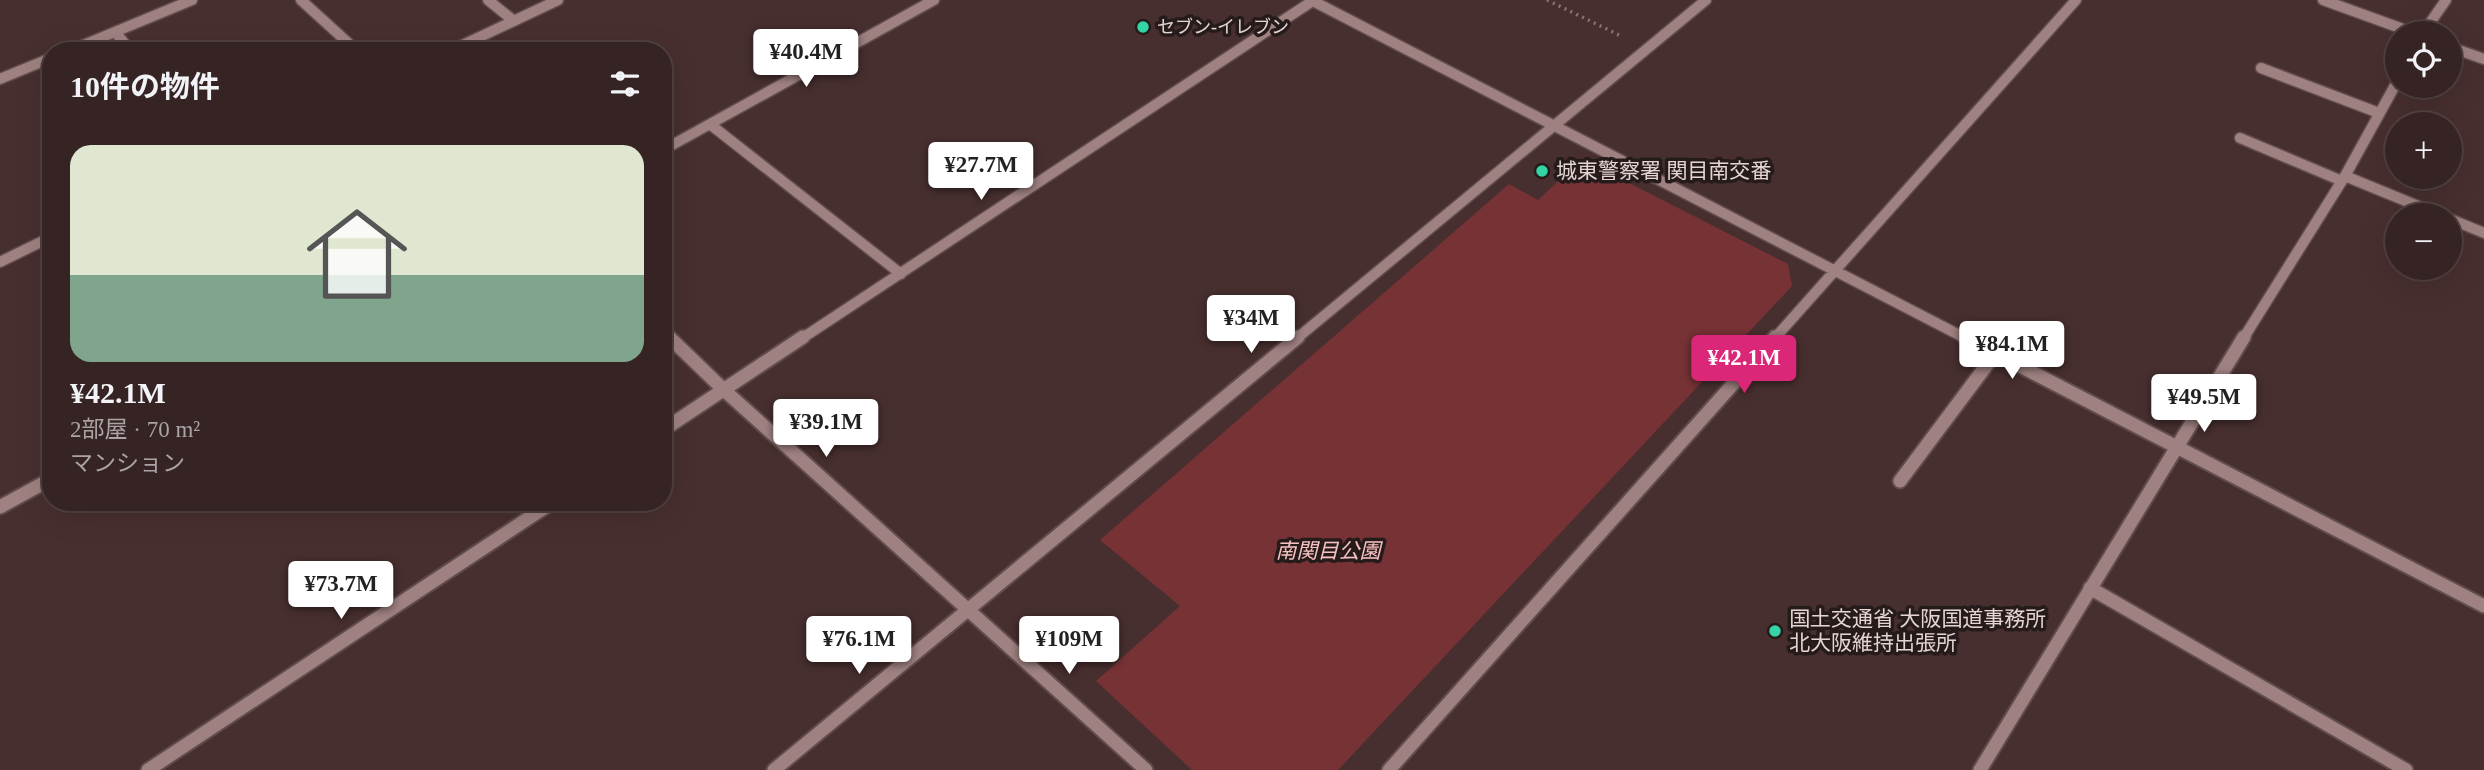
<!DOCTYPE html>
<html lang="ja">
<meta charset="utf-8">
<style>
body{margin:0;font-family:"Times New Roman","Noto Sans JP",serif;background:#412f30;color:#f1f3f6;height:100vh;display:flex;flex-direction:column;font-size:26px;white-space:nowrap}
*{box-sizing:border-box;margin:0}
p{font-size:23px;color:#aaa4a6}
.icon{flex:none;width:38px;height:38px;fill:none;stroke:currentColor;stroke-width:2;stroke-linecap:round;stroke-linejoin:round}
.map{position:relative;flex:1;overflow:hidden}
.panel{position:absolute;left:42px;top:42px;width:630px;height:469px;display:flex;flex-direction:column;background:#362323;border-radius:28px;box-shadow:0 7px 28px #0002,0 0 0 2px #504041}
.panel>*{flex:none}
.fabs{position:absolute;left:2385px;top:21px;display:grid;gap:14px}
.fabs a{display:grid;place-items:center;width:77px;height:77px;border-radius:50%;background:#362323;box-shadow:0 7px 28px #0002,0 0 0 2px #504041;font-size:35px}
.price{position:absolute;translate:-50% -60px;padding:0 16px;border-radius:7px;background:#fff;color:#222;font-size:23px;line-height:46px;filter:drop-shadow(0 2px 4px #0008)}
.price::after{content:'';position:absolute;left:50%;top:42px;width:21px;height:16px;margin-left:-10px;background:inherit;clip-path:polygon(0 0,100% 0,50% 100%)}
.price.selected{background:#db2777;color:#fff}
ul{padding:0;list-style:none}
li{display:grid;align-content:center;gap:14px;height:371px;padding:0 28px}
li span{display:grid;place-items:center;height:217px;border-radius:21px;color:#555}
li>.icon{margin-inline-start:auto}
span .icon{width:126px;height:126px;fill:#fffc;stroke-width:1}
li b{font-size:30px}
h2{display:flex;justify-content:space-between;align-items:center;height:84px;padding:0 28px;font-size:30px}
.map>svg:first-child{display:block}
.green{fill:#773235}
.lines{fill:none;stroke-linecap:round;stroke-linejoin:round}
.minor-far1-casing{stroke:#614c4c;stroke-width:13}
.minor-casing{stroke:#614c4c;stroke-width:17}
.path{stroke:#897474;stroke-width:3.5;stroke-dasharray:2 4.5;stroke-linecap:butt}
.minor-far1{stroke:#9f8181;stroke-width:10}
.minor{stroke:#9f8181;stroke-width:13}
.poi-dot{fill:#34d4a7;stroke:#261b1b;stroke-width:2.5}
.labels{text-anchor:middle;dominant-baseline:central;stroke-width:7;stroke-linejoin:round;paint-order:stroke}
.far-poi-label{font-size:18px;fill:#e4d4d3;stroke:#261b1b;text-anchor:start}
.poi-label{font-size:21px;fill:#e4d4d3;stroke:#261b1b;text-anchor:start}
.park-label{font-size:21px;font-style:italic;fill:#f7c1c0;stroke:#261b1b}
</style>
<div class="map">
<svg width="2484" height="770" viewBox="0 0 2484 770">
<rect width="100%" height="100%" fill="#482f2f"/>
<path class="green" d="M 1582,159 L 1788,264 L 1792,286 L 1338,770 L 1192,770 L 1096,681 L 1180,606 L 1100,540 L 1509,184 L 1538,200 Z"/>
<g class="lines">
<g class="minor-far1-casing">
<path id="minor-far1" d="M 301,0 L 357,51
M 488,0 L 514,21
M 1311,0 L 1967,339
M 2323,0 L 2414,33
M 115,32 L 131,51
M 2423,33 L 2446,0
M 2450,47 L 2484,59
M 69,51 L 192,0
M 450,51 L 558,0
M 2261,68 L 2379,113
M 0,79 L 51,58
M 711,125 L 901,274
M 2240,138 L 2342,181
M 663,150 L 934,0
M 2345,176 L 2440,215
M 2450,219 L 2484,233
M 0,262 L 51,237
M 663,331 L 671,339
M 801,339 L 1314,0
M 1296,339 L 1706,0
M 1774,339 L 2076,0
M 2243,339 L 2345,176 L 2398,80"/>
</g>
<g class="minor-casing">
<path id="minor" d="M 669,337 L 724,390 L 1146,770
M 1964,337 L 2484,606
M 663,430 L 803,337
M 1900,481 L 1995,354
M 0,507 L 51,479
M 2090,588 L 2406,770
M 148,770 L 553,502
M 774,770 L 1298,337
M 1389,770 L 1775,337
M 1980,770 L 2244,337"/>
</g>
<path class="path" d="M 1547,0 L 1619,35"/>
<use href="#minor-far1" class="minor-far1"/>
<use href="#minor" class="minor"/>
</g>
<g class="poi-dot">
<circle cx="1143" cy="27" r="7"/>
<circle cx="1542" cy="171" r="7"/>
<circle cx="1775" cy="631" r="7"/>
</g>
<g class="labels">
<g class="far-poi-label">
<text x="1157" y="27">セブン-イレブン</text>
</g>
<g class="poi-label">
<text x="1556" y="171">城東警察署 関目南交番</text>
<text x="1789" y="619">国土交通省 大阪国道事務所<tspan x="1789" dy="24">北大阪維持出張所</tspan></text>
</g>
<g class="park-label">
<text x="1328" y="551">南関目公園</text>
</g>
</g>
</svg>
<div class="fabs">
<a><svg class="icon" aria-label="locate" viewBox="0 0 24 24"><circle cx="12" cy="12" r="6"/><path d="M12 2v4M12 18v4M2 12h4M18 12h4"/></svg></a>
<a>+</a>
<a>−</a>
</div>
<b class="price" style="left:806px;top:89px">¥40.4M</b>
<b class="price" style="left:981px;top:202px">¥27.7M</b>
<b class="price" style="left:1251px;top:355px">¥34M</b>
<b class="price" style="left:2012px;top:381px">¥84.1M</b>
<b class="price selected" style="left:1744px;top:395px">¥42.1M</b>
<b class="price" style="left:2204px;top:434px">¥49.5M</b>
<b class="price" style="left:826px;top:459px">¥39.1M</b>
<b class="price" style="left:341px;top:621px">¥73.7M</b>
<b class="price" style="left:859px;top:676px">¥76.1M</b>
<b class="price" style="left:1069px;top:676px">¥109M</b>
<section class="panel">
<h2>10件の物件<svg class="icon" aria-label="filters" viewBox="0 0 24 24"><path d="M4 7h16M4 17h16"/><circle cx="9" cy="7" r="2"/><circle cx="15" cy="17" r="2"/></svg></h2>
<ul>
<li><span style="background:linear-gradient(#dfe7d0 60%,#7fa58c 0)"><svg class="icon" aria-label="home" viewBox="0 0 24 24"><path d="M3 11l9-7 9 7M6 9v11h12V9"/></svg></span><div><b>¥42.1M</b><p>2部屋 · 70 m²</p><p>マンション</p></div></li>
</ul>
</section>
</div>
